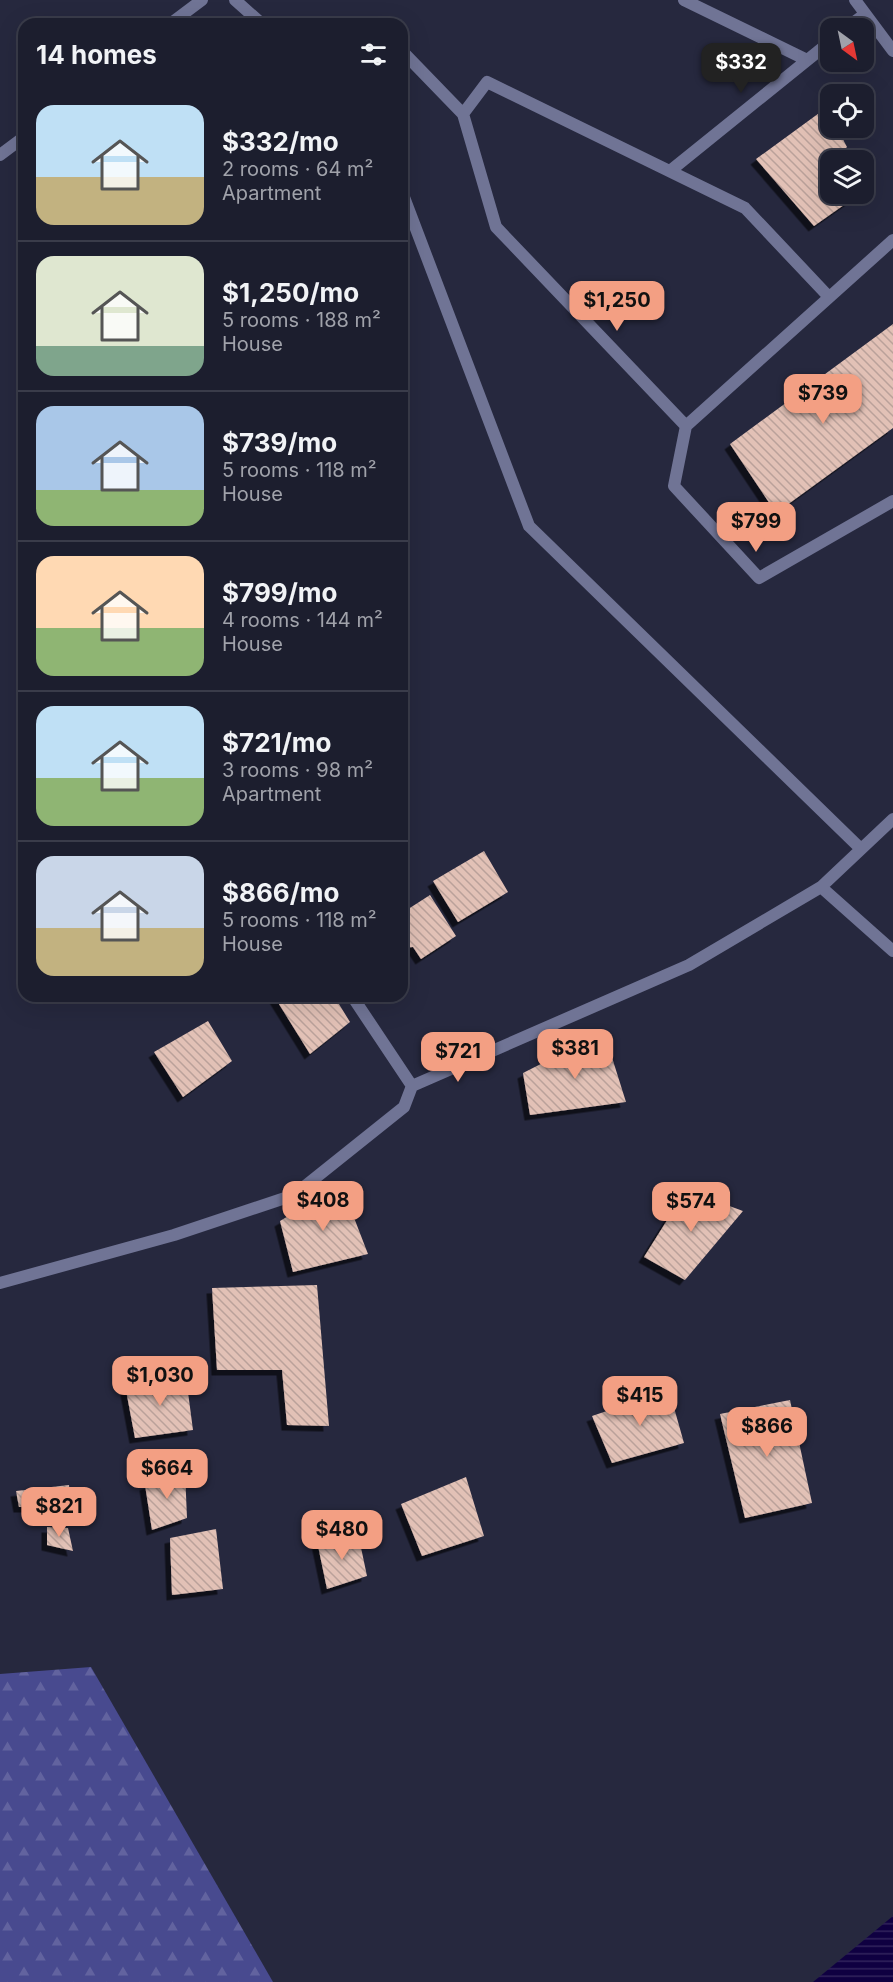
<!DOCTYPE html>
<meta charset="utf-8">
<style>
body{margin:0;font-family:Inter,sans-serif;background:#292b3a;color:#f1f3f6;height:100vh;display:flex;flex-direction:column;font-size:22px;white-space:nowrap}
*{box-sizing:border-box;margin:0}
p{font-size:20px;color:#a0a2aa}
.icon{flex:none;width:33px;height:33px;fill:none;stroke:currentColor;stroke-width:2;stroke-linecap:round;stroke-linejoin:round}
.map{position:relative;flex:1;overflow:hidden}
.sheet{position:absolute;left:18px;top:18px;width:390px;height:984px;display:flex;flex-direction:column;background:#1c1e2e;border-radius:18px;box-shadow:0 6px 24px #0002,0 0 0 2px #3a3c4a}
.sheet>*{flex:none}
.needle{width:39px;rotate:147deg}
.controls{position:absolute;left:820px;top:18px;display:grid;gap:12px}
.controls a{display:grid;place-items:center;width:54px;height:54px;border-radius:12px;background:#1c1e2e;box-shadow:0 6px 24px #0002,0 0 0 2px #3a3c4a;font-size:30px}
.price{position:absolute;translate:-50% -51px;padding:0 14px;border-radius:12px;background:#f39f83;color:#111;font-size:20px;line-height:39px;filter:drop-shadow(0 2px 3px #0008)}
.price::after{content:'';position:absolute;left:50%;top:36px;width:18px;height:14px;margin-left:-9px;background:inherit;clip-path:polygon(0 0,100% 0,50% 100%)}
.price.on{background:#222;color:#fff}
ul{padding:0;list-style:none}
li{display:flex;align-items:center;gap:18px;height:150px;padding:0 18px}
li+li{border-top:2px solid #3a3c4a}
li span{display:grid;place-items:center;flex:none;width:168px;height:120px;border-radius:18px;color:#555}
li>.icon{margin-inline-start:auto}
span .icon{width:72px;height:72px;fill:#fffc;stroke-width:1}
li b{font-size:26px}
h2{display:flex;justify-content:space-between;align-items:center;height:72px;padding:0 18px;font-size:26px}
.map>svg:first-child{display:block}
.forest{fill:url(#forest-firs)}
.water{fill:url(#water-rules)}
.building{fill:url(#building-back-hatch);filter:url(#shadow)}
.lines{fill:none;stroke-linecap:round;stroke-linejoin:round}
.minor{stroke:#707495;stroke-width:12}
</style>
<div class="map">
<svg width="893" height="1982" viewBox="0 0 893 1982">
<defs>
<pattern id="forest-firs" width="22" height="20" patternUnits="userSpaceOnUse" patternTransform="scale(1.5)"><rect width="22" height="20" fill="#484a8f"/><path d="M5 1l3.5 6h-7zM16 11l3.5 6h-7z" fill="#62639f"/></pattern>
<pattern id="water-rules" width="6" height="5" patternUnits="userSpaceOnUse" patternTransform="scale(1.5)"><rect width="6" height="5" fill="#0f0041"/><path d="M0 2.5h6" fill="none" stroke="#31245c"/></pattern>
<pattern id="building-back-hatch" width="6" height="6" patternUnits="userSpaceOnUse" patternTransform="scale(1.5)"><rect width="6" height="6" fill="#e2c1b6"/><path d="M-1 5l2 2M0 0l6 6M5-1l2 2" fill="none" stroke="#baa19a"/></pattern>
<filter id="shadow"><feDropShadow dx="-5.5" dy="5.5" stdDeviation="0" flood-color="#0009"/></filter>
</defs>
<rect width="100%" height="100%" fill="#26283e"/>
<path class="forest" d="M 91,1667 L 273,1982 L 0,1982 L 0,1674 Z"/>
<path class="water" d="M 893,1916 L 893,1982 L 813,1982 Z"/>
<path class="building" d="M 826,108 L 831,117 L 831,128 L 837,128 L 847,147 L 834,160 L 831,160 L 831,194 L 848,194 L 851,200 L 814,226 L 756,159 Z
M 893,324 L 893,428 L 776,513 L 730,444 Z
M 484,851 L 508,892 L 458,922 L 433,881 Z
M 430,895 L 456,936 L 421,959 L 413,947 L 402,948 L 402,913 Z
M 274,996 L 334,996 L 350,1022 L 310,1054 Z
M 208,1021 L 232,1061 L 183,1097 L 154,1052 Z
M 604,1032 L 626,1102 L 530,1115 L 523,1073 Z
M 341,1184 L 368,1254 L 293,1272 L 280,1221 Z
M 686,1190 L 743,1211 L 685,1280 L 644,1257 Z
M 317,1285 L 329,1426 L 287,1425 L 282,1370 L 217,1370 L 212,1288 Z
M 186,1377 L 193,1430 L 135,1438 L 125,1385 Z
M 669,1390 L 684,1443 L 612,1463 L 592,1416 Z
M 790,1400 L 812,1503 L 745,1518 L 720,1414 Z
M 185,1471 L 187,1518 L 152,1530 L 145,1485 Z
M 466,1477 L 484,1536 L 422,1556 L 401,1504 Z
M 69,1485 L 71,1507 L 19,1507 L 16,1491 Z
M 47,1527 L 68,1528 L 73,1551 L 47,1545 Z
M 216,1529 L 223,1589 L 172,1595 L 170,1538 Z
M 359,1538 L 367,1576 L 327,1589 L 317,1541 Z"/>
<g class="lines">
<path class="minor" d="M 235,0 L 262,24
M 684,0 L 807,60
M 855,0 L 893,51
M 170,24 L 202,0
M 846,28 L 865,14
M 402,51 L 463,114 L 496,227 L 686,426 L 893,240
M 463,114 L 487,82 L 745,208 L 829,297
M 0,155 L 24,137
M 670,171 L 831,41
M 402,192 L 529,526 L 861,849
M 686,426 L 674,486 L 759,578 L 893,501
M 821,887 L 893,951
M 352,996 L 412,1086
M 0,1283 L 174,1235 L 294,1195 L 404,1107 L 412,1086 L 689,965 L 821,887 L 893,819"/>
</g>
</svg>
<div class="controls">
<a><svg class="needle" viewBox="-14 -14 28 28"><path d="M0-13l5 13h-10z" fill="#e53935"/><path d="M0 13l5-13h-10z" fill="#a0a2aa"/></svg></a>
<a><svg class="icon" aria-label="locate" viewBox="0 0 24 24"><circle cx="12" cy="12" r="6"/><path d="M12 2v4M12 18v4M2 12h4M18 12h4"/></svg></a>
<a><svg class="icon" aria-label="layers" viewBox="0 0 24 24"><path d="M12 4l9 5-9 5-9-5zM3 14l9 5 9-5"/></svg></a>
</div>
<b class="price on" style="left:741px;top:94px">$332</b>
<b class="price" style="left:617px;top:332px">$1,250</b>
<b class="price" style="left:823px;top:425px">$739</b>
<b class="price" style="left:756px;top:553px">$799</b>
<b class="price" style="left:575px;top:1080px">$381</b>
<b class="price" style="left:458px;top:1083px">$721</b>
<b class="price" style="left:323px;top:1232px">$408</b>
<b class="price" style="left:691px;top:1233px">$574</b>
<b class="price" style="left:160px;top:1407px">$1,030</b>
<b class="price" style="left:640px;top:1427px">$415</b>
<b class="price" style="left:767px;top:1458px">$866</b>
<b class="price" style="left:167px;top:1500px">$664</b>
<b class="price" style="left:59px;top:1538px">$821</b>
<b class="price" style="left:342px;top:1561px">$480</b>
<section class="sheet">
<h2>14 homes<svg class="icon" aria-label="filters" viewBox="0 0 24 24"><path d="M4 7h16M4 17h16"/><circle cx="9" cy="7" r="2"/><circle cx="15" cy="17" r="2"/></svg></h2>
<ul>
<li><span style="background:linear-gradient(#bfe0f5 60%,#c2b280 0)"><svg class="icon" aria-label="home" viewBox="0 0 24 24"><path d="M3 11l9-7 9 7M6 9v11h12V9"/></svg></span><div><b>$332/mo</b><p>2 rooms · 64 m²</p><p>Apartment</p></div></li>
<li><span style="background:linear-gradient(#dfe7d0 75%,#7fa58c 0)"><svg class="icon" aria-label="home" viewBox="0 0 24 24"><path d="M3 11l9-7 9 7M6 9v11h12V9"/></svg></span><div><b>$1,250/mo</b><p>5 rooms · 188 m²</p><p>House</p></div></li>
<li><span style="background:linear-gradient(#a9c7e8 70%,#8fb573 0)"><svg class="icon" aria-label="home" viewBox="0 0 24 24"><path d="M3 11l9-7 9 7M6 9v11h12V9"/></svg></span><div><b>$739/mo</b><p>5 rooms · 118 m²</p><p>House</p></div></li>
<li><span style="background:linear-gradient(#ffd9b3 60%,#8fb573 0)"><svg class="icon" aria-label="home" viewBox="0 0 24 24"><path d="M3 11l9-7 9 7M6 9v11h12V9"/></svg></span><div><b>$799/mo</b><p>4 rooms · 144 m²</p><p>House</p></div></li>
<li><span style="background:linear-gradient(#bfe0f5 60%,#8fb573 0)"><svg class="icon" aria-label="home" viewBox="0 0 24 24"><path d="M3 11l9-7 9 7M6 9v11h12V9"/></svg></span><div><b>$721/mo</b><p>3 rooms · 98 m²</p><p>Apartment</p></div></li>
<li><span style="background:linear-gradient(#c9d6e8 60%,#c2b280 0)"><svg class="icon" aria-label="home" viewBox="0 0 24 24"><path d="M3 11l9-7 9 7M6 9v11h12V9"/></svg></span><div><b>$866/mo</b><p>5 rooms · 118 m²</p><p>House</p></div></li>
</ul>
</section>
</div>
